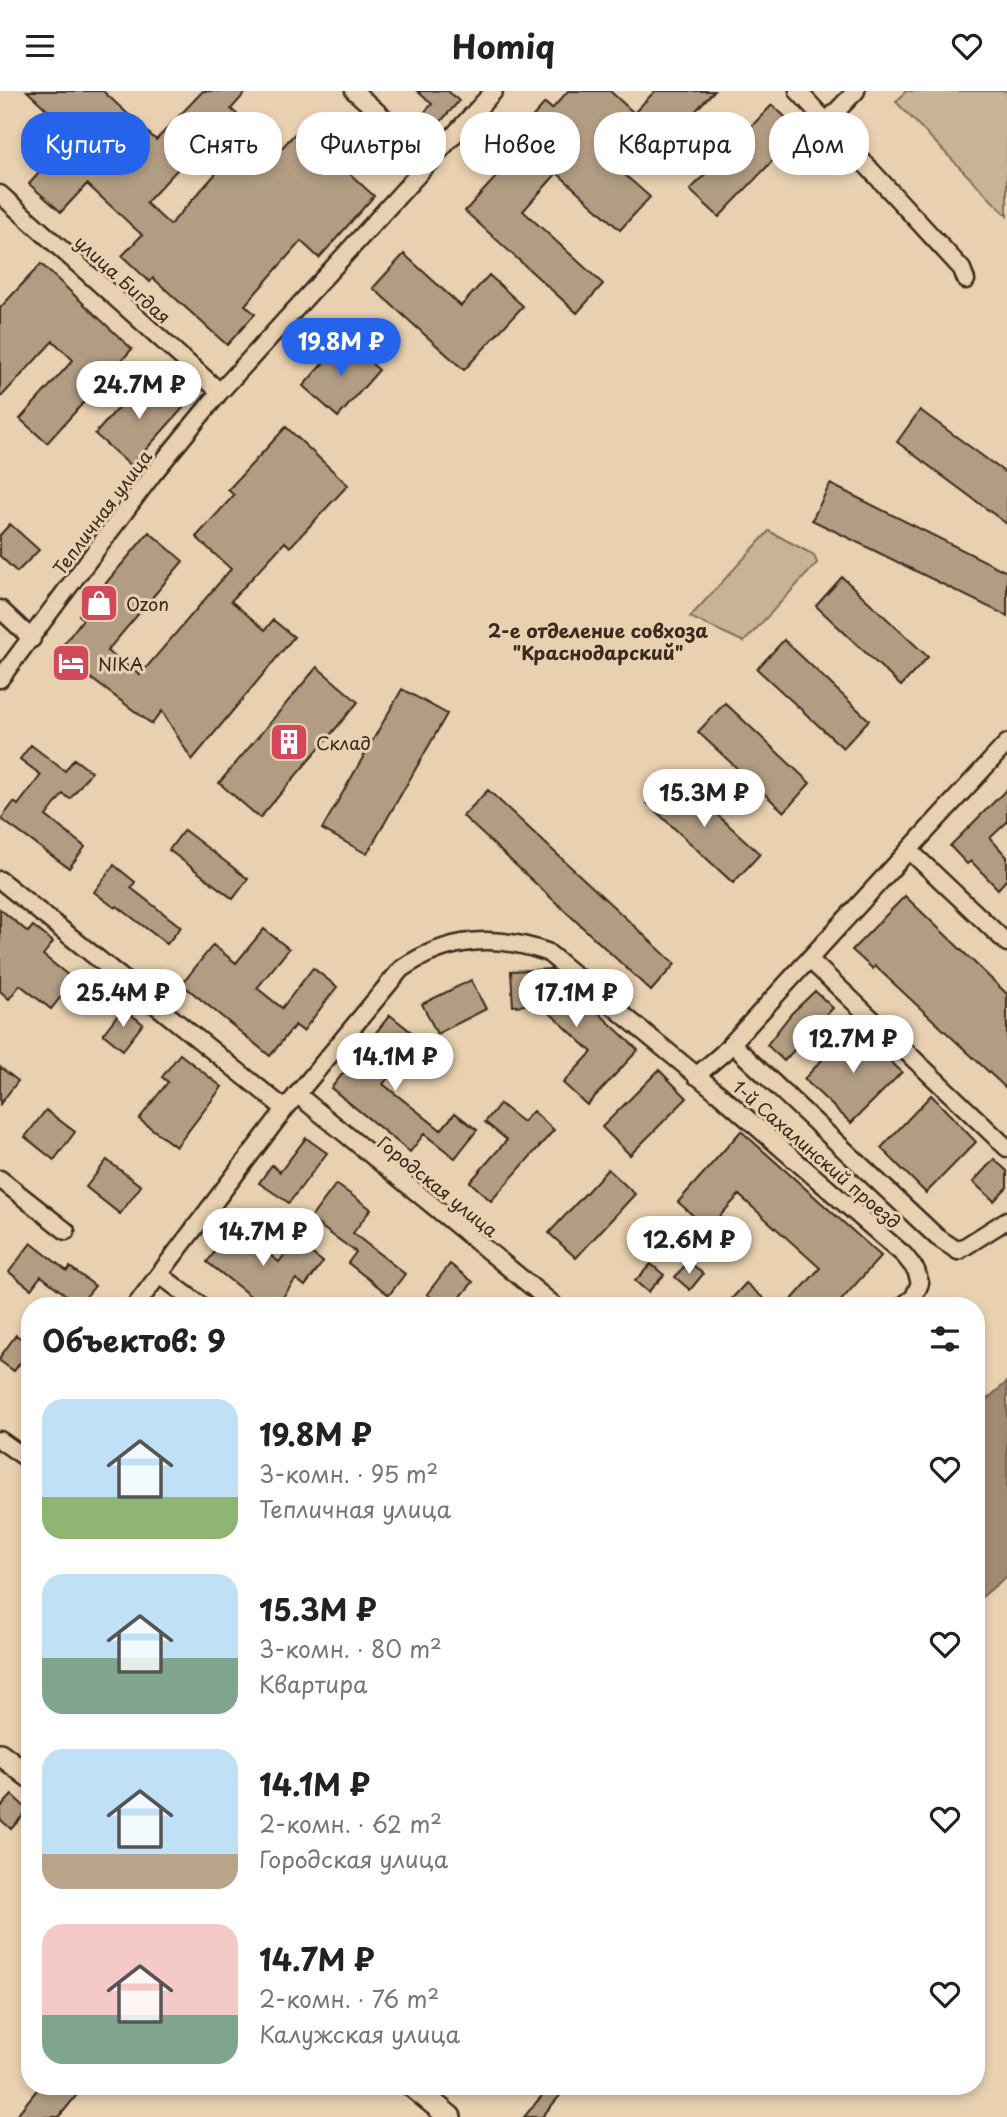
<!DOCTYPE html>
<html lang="ru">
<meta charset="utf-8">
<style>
body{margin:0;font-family:"Playpen Sans",sans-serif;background:#f2f2f2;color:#222;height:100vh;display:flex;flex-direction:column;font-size:26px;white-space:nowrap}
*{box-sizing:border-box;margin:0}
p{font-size:23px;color:#767676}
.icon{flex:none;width:38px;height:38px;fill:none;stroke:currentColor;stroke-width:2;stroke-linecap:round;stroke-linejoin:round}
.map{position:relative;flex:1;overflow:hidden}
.panel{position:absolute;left:21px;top:1206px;width:964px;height:798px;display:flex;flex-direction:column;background:#fff;border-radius:28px;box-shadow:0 4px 10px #0003}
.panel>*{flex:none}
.top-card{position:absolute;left:21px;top:21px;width:966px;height:63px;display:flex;gap:14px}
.price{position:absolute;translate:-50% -60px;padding:0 16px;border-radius:24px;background:#fff;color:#222;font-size:23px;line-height:46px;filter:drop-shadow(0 2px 4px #0008)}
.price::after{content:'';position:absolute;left:50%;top:42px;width:21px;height:16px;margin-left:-10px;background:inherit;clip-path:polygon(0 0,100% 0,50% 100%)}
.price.active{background:#2563eb;color:#fff}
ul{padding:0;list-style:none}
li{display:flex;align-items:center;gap:21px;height:175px;padding:0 21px}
li span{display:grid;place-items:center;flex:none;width:196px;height:140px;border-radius:21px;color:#555}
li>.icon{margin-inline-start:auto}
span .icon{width:84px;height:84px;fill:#fffc;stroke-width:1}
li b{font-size:30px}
h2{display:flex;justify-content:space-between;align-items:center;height:84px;padding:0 21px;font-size:30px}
.pill{padding:0 24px;border-radius:28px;background:#fff;box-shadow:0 4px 10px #0003;font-size:24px;line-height:63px}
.pill.active{background:#2563eb;color:#fff}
header{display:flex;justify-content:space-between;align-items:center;height:91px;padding:0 21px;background:#fff;font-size:32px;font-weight:700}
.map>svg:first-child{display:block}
.green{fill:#c9b296;stroke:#826e5a;stroke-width:2}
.water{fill:#9f8a73;stroke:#776451;stroke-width:2}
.building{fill:#b29d83;stroke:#3b2a1e;stroke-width:2;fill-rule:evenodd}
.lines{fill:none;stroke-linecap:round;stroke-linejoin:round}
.minor-casing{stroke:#3b2a1e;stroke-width:21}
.tertiary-casing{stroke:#3b2a1e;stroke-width:26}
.minor{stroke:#e8d0b0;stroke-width:16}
.tertiary{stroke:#e8d0b0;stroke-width:21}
.labels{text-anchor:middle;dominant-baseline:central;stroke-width:6;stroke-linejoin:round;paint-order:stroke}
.street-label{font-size:18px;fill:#3b2a1e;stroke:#e8d0b0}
.poi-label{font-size:18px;fill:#3b2a1e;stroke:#e8d0b0;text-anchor:start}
.neighbourhood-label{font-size:19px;font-weight:bold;fill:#3b2a1e;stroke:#e8d0b0}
</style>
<header><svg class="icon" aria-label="menu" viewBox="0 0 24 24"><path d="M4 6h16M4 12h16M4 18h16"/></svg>Homiq<svg class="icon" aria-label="heart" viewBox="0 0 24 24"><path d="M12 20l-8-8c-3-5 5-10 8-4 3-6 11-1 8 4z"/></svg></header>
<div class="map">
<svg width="1007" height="2026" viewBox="0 0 1007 2026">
<rect width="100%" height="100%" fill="#e8d0b0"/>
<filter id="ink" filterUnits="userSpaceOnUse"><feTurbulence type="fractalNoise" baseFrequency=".0143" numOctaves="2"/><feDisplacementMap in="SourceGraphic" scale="14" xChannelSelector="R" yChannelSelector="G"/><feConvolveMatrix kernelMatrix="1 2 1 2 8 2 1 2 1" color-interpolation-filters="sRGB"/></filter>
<g filter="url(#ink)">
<path class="green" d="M 906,0 L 1007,0 L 1007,125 L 896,11 Z
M 769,440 L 814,464 L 817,472 L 744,551 L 690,526 Z"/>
<path class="water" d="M 1007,1291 L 1007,1485 L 977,1510 L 977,1317 Z"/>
<path class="building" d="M 27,0 L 103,0 L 156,49 L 203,0 L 247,0 L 231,18 L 279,60 L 300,37 L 374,105 L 319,167 L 301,150 L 245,214 L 255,223 L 227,254 L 153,187 L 150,191 L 122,165 L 142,144 L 87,93 L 61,121 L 29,93 L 74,44 ZM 205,49 L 228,69 L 170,134 L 146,112 Z
M 417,0 L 448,0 L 459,10 L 434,38 L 420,26 L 432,13 Z
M 568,0 L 610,0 L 634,22 L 655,0 L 714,0 L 675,42 L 669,36 L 625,84 L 650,106 L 620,139 L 557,82 L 523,120 L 603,193 L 577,222 L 465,120 L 526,53 L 516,44 L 545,12 L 552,18 Z
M 772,14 L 801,40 L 719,126 L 690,99 Z
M 404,163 L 461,215 L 489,184 L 523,215 L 464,279 L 373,197 Z
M 41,173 L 132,258 L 47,352 L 20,328 L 73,269 L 53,250 L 0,307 L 0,217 Z
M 344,248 L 379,279 L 338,326 L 303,295 Z
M 146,285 L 183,317 L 131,375 L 95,343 Z
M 920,319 L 1007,383 L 1007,433 L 897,351 Z
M 286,336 L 348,394 L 290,456 L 285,451 L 231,510 L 265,539 L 273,529 L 294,546 L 192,669 L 162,620 L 152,633 L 57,562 L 83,528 L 79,524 L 149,441 L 183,470 L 107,560 L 140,584 L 231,478 L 196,446 L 234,404 L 228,399 Z
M 830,393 L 1007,481 L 1007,525 L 812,429 Z
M 10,433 L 39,459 L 17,481 L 0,465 L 0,444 Z
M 842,486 L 928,566 L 901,595 L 816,515 Z
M 784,549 L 869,629 L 843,657 L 757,578 Z
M 317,576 L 358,611 L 260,727 L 219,692 Z
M 402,598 L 447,623 L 367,763 L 322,738 Z
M 725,612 L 810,692 L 784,721 L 698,641 Z
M 31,654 L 65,680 L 74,668 L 91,681 L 70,708 L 63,703 L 46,725 L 85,756 L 69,777 L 1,728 L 14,711 L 18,714 L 41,684 L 20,668 Z
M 674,684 L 760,763 L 733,792 L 647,712 Z
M 1007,698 L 1007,731 L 990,747 L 1007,766 L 1007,788 L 998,798 L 971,770 L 967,773 L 950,755 Z
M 488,699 L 675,873 L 651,900 L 463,725 Z
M 184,739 L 248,788 L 233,808 L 169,759 Z
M 114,774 L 135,791 L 131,797 L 181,836 L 167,853 L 117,815 L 115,817 L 94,801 Z
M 905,805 L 1007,903 L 1007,998 L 875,875 L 873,878 L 852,859 Z
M 0,818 L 28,841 L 33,835 L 53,851 L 43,864 L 74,889 L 51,918 L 20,894 L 9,908 L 0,900 Z
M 264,838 L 289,858 L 257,897 L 282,917 L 313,877 L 337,896 L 303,940 L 295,934 L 270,965 L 182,893 L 213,854 L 236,872 Z
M 552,878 L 638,959 L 587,1014 L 563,992 L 592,961 L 540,913 L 513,915 L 511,880 Z
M 471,889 L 486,918 L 437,943 L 422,913 Z
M 815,900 L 833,917 L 784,970 L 767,954 L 791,923 Z
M 123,917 L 143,933 L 123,959 L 103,943 Z
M 390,924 L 420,948 L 383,993 L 441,1039 L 455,1022 L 477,1039 L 455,1067 L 424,1043 L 410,1061 L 331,997 Z
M 853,936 L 902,981 L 851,1032 L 804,988 Z
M 180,963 L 222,996 L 176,1056 L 139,1028 L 168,991 L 162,986 Z
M 0,976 L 18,990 L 0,1013 Z
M 659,979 L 687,1007 L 630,1064 L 602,1036 Z
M 931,1004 L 976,1051 L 926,1102 L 881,1057 Z
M 500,1013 L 523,1031 L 533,1020 L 554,1039 L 491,1110 L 470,1091 L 507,1049 L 485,1031 Z
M 46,1019 L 75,1041 L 54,1069 L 25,1046 Z
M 741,1040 L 881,1165 L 837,1214 L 787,1214 L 820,1177 L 739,1104 L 708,1138 L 678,1111 Z
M 306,1047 L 327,1062 L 289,1112 L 259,1092 L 272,1074 L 280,1081 Z
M 994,1068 L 1007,1080 L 1007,1096 L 994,1110 L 973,1091 Z
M 107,1069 L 141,1095 L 120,1123 L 86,1096 Z
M 608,1078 L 635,1103 L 576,1167 L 549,1142 Z
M 336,1093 L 371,1118 L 353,1142 L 405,1183 L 389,1204 L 348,1172 L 356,1161 L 310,1128 Z
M 234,1136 L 279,1171 L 295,1150 L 323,1171 L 305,1195 L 296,1188 L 277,1214 L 250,1214 L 254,1208 L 207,1171 Z
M 31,1152 L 67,1180 L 70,1176 L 95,1195 L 79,1214 L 41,1185 L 31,1198 L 9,1181 Z
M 689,1170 L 703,1183 L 690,1199 L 675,1186 Z
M 450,1173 L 473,1191 L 454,1214 L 441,1214 L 427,1203 Z
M 651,1173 L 664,1184 L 648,1201 L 635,1190 Z
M 746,1192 L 771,1214 L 726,1214 Z
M 16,1244 L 30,1254 L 30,1258 L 14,1280 L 0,1270 L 0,1266 Z
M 12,1704 L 28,1719 L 11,1738 L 0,1728 L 0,1717 Z
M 40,1995 L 84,1995 L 59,2026 L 15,2026 Z
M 550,1995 L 568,1995 L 542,2026 L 524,2026 Z"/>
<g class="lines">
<g class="minor-casing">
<path id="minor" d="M 354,0 L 432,70
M 798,0 L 962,178 L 966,189
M 826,31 L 856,0
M 0,103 L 220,301
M 0,518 L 32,548
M 0,588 L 152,384 L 219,302 L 494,0
M 909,759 L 1007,852
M 0,789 L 285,1018
M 809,868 L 1007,1057
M 731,952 L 937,1146 L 958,1160 L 1007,1129
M 696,985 L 723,962 L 1007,652
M 298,1004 L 554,1214
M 0,1088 L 66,1140
M 160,1184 L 200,1214
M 136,1214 L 285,1018 L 401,878 C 448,846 494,843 547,861 L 718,1002 L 904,1164 L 916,1179 L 920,1192 L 914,1206 L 904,1214
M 0,1349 L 30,1370"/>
</g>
<g class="tertiary-casing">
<path id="tertiary" d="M 0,1663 L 30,1686
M 412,1995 L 450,2026"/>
</g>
<use href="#minor" class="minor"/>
<use href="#tertiary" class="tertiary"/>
</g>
</g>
<defs>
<g id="shop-square" transform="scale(2.0125)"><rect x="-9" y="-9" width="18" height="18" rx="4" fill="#d1495b" stroke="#e8d0b0"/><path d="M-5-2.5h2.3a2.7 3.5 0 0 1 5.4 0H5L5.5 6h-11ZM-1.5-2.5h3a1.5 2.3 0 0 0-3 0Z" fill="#fff"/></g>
<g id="hotel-square" transform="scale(2.0125)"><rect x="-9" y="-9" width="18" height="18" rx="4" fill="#d1495b" stroke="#e8d0b0"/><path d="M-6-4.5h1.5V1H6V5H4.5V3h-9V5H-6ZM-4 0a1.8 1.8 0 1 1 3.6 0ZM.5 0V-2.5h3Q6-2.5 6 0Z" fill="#fff"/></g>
<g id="building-square" transform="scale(2.0125)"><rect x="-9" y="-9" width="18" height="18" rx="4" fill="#d1495b" stroke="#e8d0b0"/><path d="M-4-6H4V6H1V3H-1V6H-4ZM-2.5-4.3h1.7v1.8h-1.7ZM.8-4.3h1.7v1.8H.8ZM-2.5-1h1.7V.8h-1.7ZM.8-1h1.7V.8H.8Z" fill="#fff"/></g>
</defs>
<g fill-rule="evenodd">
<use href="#shop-square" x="99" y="512"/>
<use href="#hotel-square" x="71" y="572"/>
<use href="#building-square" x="289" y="651"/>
</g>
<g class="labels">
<g class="street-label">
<text transform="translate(123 188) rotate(42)">улица Бигдая</text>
<text transform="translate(102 421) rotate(-53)">Тепличная улица</text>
<text transform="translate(817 1063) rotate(41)">1-й Сахалинский проезд</text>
<text transform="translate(438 1095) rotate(39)">Городская улица</text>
</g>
<g class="poi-label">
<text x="126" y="512">Ozon</text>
<text x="98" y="572">NIKA</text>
<text x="316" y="651">Склад</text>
</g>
<g class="neighbourhood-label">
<text x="598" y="539">2-е отделение совхоза<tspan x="598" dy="22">"Краснодарский"</tspan></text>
</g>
</g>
</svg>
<b class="price active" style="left:341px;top:287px">19.8M ₽</b>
<b class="price" style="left:139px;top:330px">24.7M ₽</b>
<b class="price" style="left:704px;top:738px">15.3M ₽</b>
<b class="price" style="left:123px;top:938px">25.4M ₽</b>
<b class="price" style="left:576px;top:938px">17.1M ₽</b>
<b class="price" style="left:853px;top:984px">12.7M ₽</b>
<b class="price" style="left:395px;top:1002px">14.1M ₽</b>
<b class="price" style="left:263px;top:1177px">14.7M ₽</b>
<b class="price" style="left:689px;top:1185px">12.6M ₽</b>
<div class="top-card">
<a class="pill active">Купить</a>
<a class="pill">Снять</a>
<a class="pill">Фильтры</a>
<a class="pill">Новое</a>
<a class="pill">Квартира</a>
<a class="pill">Дом</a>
</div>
<section class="panel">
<h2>Объектов: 9<svg class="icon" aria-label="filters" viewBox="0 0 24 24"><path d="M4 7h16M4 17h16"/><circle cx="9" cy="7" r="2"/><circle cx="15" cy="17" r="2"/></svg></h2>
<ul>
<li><span style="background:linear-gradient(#bfe0f5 70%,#8fb573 0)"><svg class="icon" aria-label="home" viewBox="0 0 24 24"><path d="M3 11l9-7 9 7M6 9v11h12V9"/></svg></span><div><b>19.8M ₽</b><p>3-комн. · 95 m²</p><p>Тепличная улица</p></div><svg class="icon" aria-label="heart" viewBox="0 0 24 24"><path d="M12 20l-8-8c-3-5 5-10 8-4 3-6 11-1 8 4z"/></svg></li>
<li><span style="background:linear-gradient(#bfe0f5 60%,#7fa58c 0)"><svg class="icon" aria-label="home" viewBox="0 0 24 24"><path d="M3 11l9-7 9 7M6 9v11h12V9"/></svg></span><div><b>15.3M ₽</b><p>3-комн. · 80 m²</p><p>Квартира</p></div><svg class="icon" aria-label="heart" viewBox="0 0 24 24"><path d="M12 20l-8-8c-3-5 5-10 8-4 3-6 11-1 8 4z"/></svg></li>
<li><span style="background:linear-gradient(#bfe0f5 75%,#b9a48a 0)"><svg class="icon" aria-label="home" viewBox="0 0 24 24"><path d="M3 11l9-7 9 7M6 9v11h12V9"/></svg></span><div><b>14.1M ₽</b><p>2-комн. · 62 m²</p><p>Городская улица</p></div><svg class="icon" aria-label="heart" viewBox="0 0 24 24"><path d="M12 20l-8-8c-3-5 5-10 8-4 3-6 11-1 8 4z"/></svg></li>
<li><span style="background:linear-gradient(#f6c9c9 65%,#7fa58c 0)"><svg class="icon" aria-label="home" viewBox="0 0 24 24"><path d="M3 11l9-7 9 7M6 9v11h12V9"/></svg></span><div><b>14.7M ₽</b><p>2-комн. · 76 m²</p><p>Калужская улица</p></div><svg class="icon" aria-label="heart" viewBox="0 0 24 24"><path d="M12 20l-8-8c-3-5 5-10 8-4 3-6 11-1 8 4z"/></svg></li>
</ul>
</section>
</div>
